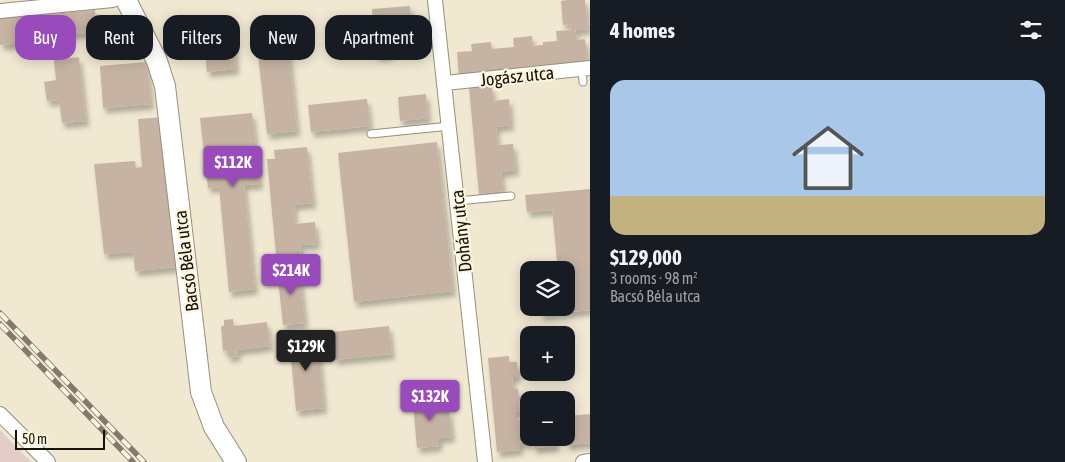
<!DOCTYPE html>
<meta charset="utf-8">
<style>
body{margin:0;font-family:"Asap Condensed",sans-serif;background:#242831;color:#f1f3f6;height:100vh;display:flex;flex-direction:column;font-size:19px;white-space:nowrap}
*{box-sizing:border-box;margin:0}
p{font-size:16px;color:#9ea1a6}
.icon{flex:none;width:28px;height:28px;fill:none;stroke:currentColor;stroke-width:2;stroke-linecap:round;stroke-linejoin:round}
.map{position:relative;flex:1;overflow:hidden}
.drawer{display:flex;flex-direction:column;background:#171b24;width:475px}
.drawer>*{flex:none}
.hud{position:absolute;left:15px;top:15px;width:475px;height:45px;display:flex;gap:10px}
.controls{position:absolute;left:520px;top:261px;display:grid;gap:10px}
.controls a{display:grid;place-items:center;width:55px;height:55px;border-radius:10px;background:#171b24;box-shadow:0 2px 12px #0003;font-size:25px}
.scale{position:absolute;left:15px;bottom:12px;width:90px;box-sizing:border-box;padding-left:5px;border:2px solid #15130b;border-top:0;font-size:14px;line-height:18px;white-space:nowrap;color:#15130b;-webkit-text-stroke:4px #fdf5de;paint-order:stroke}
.price{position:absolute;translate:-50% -42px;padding:0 11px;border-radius:5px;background:#994bbc;color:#fff;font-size:16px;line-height:32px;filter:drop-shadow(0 1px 2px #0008)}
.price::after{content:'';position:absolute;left:50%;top:30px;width:15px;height:11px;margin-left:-8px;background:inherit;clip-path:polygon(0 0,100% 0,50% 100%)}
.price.current{background:#222;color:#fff}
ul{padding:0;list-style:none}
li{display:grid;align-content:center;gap:10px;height:265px;padding:0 20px}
li span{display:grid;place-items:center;height:155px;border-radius:15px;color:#555}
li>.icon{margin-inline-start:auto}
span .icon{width:90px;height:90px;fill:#fffc;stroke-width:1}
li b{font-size:21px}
h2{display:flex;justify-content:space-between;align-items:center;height:60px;padding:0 20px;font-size:21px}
.tag{padding:0 18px;border-radius:15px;background:#171b24;box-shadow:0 2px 12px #0003;font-size:18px;line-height:45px}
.tag.current{background:#994bbc;color:#fff}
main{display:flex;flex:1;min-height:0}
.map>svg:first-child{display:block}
.green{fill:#e5cdc7}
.building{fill:#c6b3a3;filter:url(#shadow)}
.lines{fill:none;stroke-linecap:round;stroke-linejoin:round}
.lane-casing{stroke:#968f7a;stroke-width:9}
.street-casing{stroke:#968f7a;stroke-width:16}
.secondary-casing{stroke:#968f7a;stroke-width:22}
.lane{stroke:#fff;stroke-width:7}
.street{stroke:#fff;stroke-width:14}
.secondary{stroke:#fff;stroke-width:20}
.rail-casing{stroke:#807b6c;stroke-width:5.5}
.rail{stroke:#fdf5de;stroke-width:4;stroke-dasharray:11;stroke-linecap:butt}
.labels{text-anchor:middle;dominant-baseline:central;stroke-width:4.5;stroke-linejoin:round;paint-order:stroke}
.street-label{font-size:18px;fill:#15130b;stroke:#fdf5de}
</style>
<main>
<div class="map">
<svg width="590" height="462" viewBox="0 0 590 462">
<defs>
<filter id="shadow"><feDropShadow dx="3" dy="5.5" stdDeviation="2.5" flood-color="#0004"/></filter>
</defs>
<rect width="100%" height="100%" fill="#f0e8d1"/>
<path class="green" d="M 0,430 L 31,462 L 0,462 Z"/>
<path class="building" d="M 567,0 L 585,0 L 588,29 L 575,30 L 577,40 L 585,39 L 588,64 L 483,74 L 482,71 L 478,72 L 478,74 L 459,76 L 457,52 L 472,51 L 471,44 L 491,42 L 492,49 L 514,47 L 513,38 L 532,36 L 533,46 L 543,45 L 543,42 L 557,41 L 556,31 L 571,30 L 570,24 L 563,25 L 561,1 Z
M 410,6 L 411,17 L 404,18 L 406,40 L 396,41 L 395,32 L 388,33 L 390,55 L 376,56 L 372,9 Z
M 95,10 L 97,32 L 61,35 L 61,39 L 0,45 L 0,18 Z
M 234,39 L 236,69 L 207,72 L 204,41 Z
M 289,52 L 297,131 L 267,134 L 258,55 Z
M 79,57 L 86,121 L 62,123 L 59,100 L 47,101 L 44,82 L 56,80 L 54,60 Z
M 147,62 L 151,104 L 103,108 L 100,66 Z
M 492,86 L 493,101 L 509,99 L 511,125 L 496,127 L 498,145 L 513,144 L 516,170 L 501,172 L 503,191 L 479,194 L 469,88 Z
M 426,94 L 428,118 L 400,121 L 398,97 Z
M 367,99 L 370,126 L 311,132 L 308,105 Z
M 252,113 L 260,184 L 244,185 L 255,289 L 229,292 L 219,187 L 208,188 L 200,118 Z
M 164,117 L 178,267 L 135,271 L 133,252 L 104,254 L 94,164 L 135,161 L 136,168 L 142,167 L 138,119 Z
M 437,142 L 453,291 L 354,302 L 338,153 Z
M 307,147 L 313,203 L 294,205 L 295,224 L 315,222 L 317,244 L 300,245 L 301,263 L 277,265 L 267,159 L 275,159 L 274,150 Z
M 590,189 L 590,310 L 541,315 L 540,308 L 566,308 L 566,270 L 558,270 L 552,210 L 527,212 L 525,195 Z
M 299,268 L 305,323 L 283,325 L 277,270 Z
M 233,319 L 234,326 L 267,322 L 270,346 L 237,350 L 238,356 L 228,357 L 227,350 L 223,351 L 221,326 L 224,326 L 224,320 Z
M 389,326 L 392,354 L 334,360 L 331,332 Z
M 317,334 L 324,408 L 296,411 L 289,337 Z
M 509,356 L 509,362 L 517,362 L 518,377 L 512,377 L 513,389 L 518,389 L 520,412 L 516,412 L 516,420 L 529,419 L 529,438 L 555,438 L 556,446 L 534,448 L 533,442 L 520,443 L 520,450 L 497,452 L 488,358 Z
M 425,392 L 427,412 L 433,412 L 433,402 L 441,401 L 442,411 L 449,410 L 452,437 L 439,438 L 439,446 L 417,448 L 412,393 Z
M 590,414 L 590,443 L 567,445 L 566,416 Z"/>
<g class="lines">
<g class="lane-casing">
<path id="lane" d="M 582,69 L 583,82
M 371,134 L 450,126
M 457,201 L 511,196"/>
</g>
<g class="street-casing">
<path id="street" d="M 435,0 L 485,462
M 0,11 L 113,0
M 445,83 L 590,68
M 0,414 L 48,462
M 583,462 L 590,461"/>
</g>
<g class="secondary-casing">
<path id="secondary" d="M 126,0 L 157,61 L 165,86 L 201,392 L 214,427 L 236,462"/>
</g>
<use href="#lane" class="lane"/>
<use href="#street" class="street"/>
<use href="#secondary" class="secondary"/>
<g class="rail-casing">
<path id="rail" d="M 0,313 L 144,462
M 0,324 L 133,462"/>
</g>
<use href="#rail" class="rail"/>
</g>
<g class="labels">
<g class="street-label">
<text transform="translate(517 76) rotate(-6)">Jogász utca</text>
<text transform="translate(461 231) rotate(-96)">Dohány utca</text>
<text transform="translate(186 261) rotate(-97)">Bacsó Béla utca</text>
</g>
</g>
</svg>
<div class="controls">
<a><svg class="icon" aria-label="layers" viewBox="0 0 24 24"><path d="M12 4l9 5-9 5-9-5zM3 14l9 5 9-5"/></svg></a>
<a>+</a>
<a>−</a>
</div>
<div class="scale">50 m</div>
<b class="price" style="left:233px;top:188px">$112K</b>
<b class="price" style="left:291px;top:296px">$214K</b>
<b class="price current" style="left:306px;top:372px">$129K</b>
<b class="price" style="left:430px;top:422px">$132K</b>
<div class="hud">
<a class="tag current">Buy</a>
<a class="tag">Rent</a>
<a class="tag">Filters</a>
<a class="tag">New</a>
<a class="tag">Apartment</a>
</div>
</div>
<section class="drawer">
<h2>4 homes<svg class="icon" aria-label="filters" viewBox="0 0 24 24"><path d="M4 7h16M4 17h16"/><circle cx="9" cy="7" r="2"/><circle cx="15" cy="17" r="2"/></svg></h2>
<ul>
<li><span style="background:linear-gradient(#a9c7e8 75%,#c2b280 0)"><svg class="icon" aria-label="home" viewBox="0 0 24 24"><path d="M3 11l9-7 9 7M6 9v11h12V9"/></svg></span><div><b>$129,000</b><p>3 rooms · 98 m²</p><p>Bacsó Béla utca</p></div></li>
</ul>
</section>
</main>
